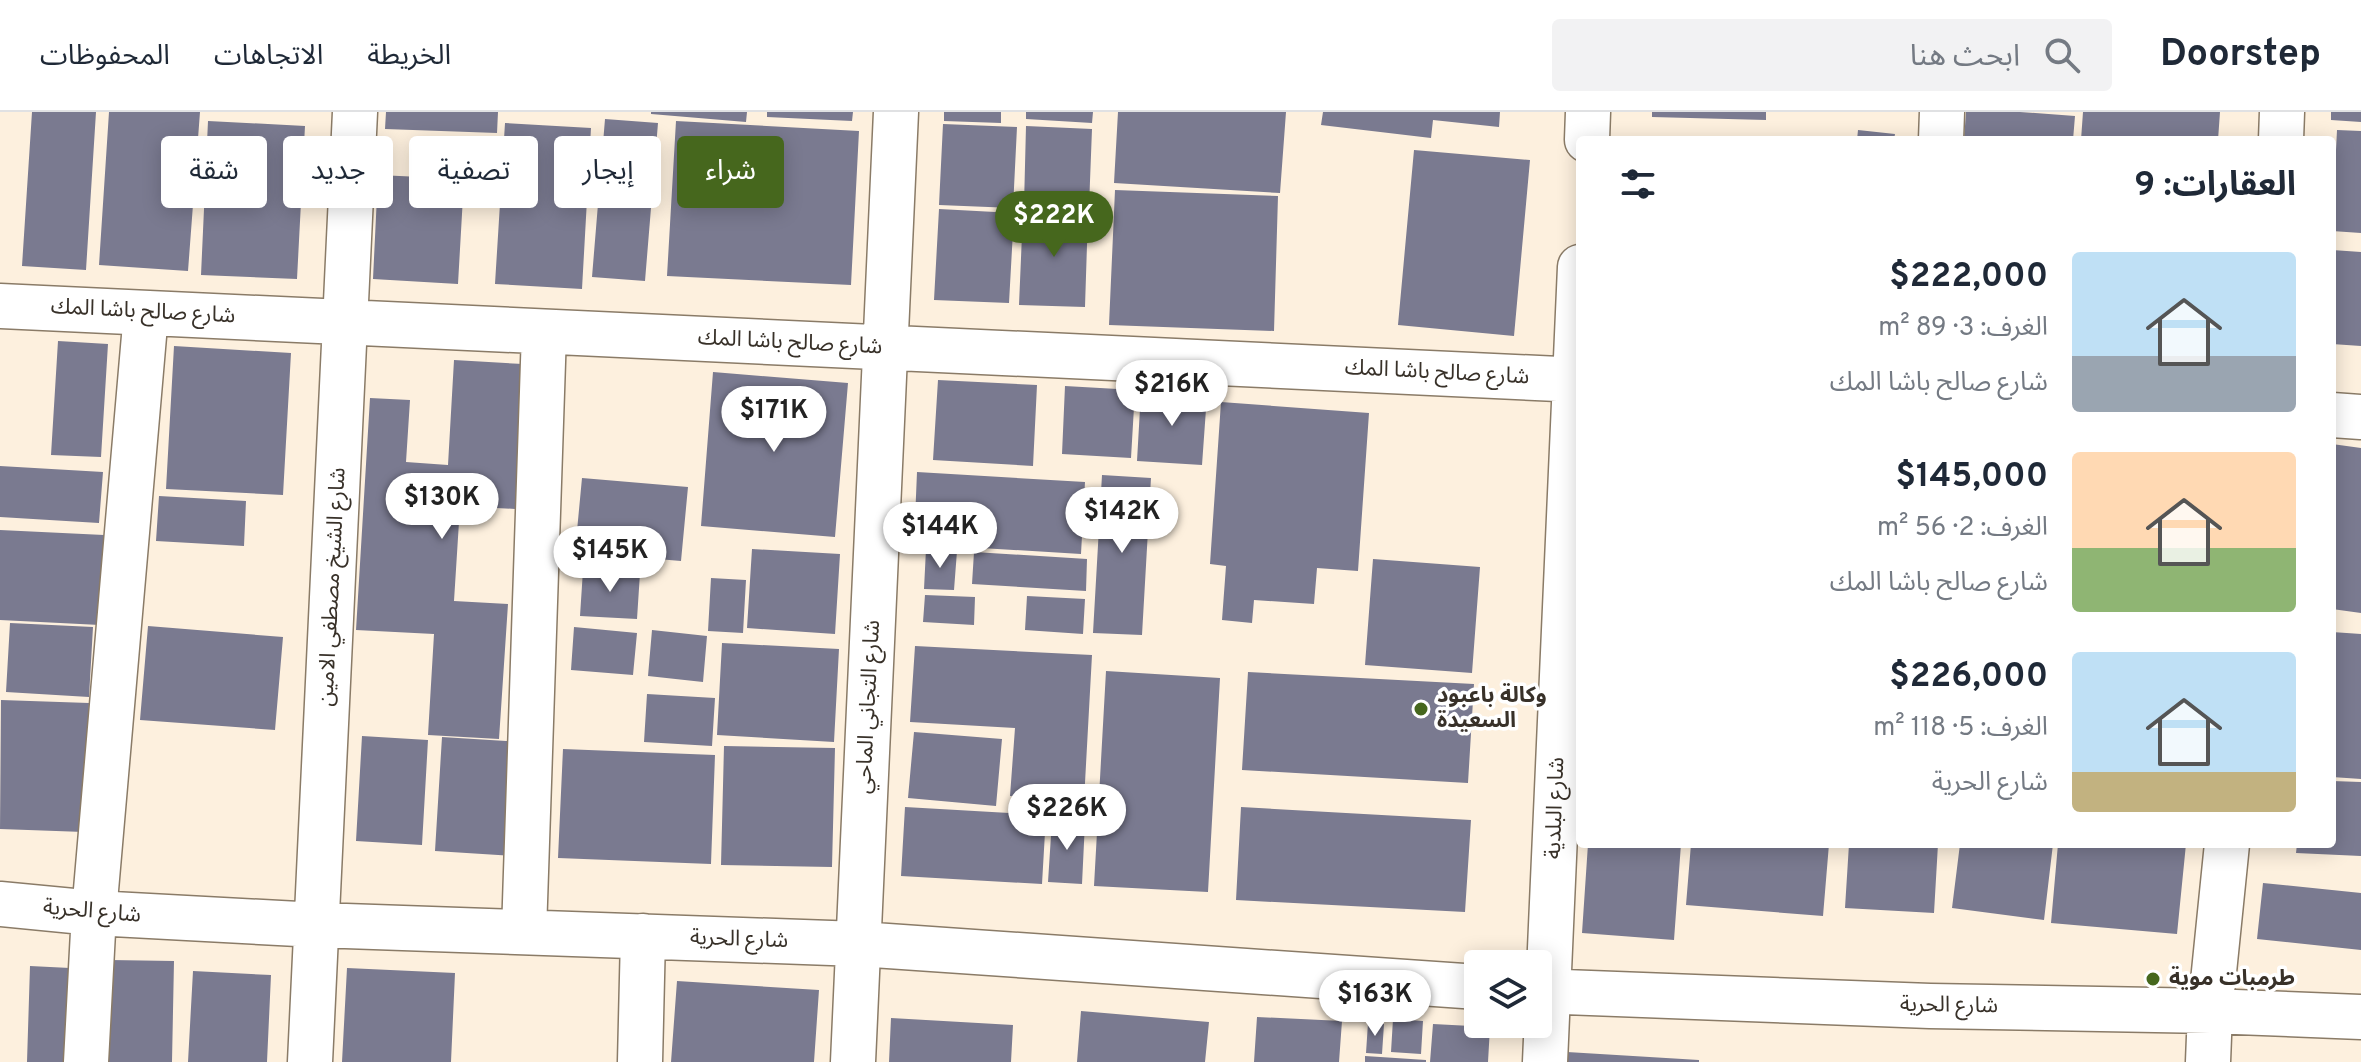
<!DOCTYPE html>
<html lang="ar">
<meta charset="utf-8">
<style>
body{margin:0;font-family:Overpass,"Noto Sans Arabic",sans-serif;background:#f2f2f3;color:#1f2937;direction:rtl;height:100vh;display:flex;flex-direction:column;font-size:30px;white-space:nowrap}
*{box-sizing:border-box;margin:0}
p{font-size:26px;color:#747a83}
.icon{flex:none;width:44px;height:44px;fill:none;stroke:currentColor;stroke-width:2;stroke-linecap:round;stroke-linejoin:round}
.map{position:relative;flex:1;overflow:hidden;direction:ltr}
.details{position:absolute;left:1576px;top:24px;width:760px;height:712px;display:flex;flex-direction:column;background:#fff;border-radius:8px;box-shadow:0 4px 20px #0003;direction:rtl}
.details>*{flex:none}
.banner{position:absolute;left:24px;top:24px;width:760px;height:72px;direction:rtl;display:flex;gap:16px}
.fabs{position:absolute;left:1464px;top:838px;display:grid;gap:16px}
.fabs a{display:grid;place-items:center;width:88px;height:88px;border-radius:8px;background:#fff;box-shadow:0 4px 20px #0003;font-size:40px}
.price{position:absolute;translate:-50% -68px;padding:0 18px;border-radius:28px;background:#fff;color:#222;font-size:26px;line-height:52px;filter:drop-shadow(0 2px 4px #0008)}
.price::after{content:'';position:absolute;left:50%;top:48px;width:24px;height:18px;margin-left:-12px;background:inherit;clip-path:polygon(0 0,100% 0,50% 100%)}
.price.selected{background:#46671d;color:#fff}
ul{padding:0;list-style:none}
li{display:flex;align-items:center;gap:24px;height:200px;padding:0 40px}
li span{display:grid;place-items:center;flex:none;width:224px;height:160px;border-radius:8px;color:#555}
li>.icon{margin-inline-start:auto}
span .icon{width:96px;height:96px;fill:#fffc;stroke-width:1}
li b{font-size:34px}
h2{display:flex;justify-content:space-between;align-items:center;height:96px;padding:0 40px;font-size:34px}
.tag{padding:0 28px;border-radius:8px;background:#fff;box-shadow:0 4px 20px #0003;font-size:28px;line-height:72px}
.tag.selected{background:#46671d;color:#fff}
header{display:flex;align-items:center;gap:48px;box-sizing:border-box;height:112px;padding:0 40px;background:#fff;border-bottom:2px solid #e0e1e3}
header strong{font-size:38px}
nav{display:flex;gap:44px;margin-inline-start:auto;font-size:28px}
.search{width:560px;height:72px;background:#f2f2f3;display:flex;align-items:center;gap:20px;box-sizing:border-box;padding:0 28px;border-radius:8px;color:#747a83;font-size:30px}
.map>svg:first-child{display:block}
.building{fill:#7a7a90}
.lines{fill:none;stroke-linecap:round;stroke-linejoin:round}
.minor-casing{stroke:#8a7b67;stroke-width:47}
.minor{stroke:#fff;stroke-width:44}
.poi-dot{fill:#46671d;stroke:#fff;stroke-width:3}
.labels{text-anchor:middle;dominant-baseline:central;stroke-width:7;stroke-linejoin:round;paint-order:stroke}
.street-label{font-size:22px;fill:#383129;stroke:#fff}
.poi-label{font-size:22px;font-weight:bold;fill:#383129;stroke:#fff;text-anchor:start}
</style>
<header>
<strong>Doorstep</strong>
<div class="search"><svg class="icon" aria-label="search" viewBox="0 0 24 24"><circle cx="10" cy="10" r="6"/><path d="M15 15l6 6"/></svg>ابحث هنا</div>
<nav><a>الخريطة</a><a>الاتجاهات</a><a>المحفوظات</a></nav>
</header>
<div class="map">
<svg width="2361" height="950" viewBox="0 0 2361 950">
<rect width="100%" height="100%" fill="#fdf0de"/>
<path class="building" d="M 32,0 L 96,0 L 86,158 L 22,154 Z
M 109,0 L 200,0 L 188,159 L 99,153 Z
M 386,0 L 498,0 L 497,21 L 385,17 Z
M 651,0 L 747,0 L 746,10 L 651,2 Z
M 767,0 L 853,0 L 852,9 L 767,5 Z
M 944,0 L 1001,0 L 1001,11 L 944,9 Z
M 1026,0 L 1093,0 L 1092,11 L 1026,7 Z
M 1118,0 L 1286,0 L 1280,81 L 1114,71 Z
M 1323,0 L 1500,0 L 1499,15 L 1433,8 L 1431,26 L 1321,13 Z
M 1652,0 L 1766,0 L 1766,8 L 1652,5 Z
M 1966,0 L 2020,0 L 2075,4 L 2073,28 L 1964,28 Z
M 2083,0 L 2220,0 L 2218,28 L 2081,28 Z
M 2331,0 L 2361,0 L 2361,10 L 2331,8 Z
M 605,7 L 658,11 L 645,169 L 592,165 Z
M 208,9 L 305,14 L 297,167 L 201,163 Z
M 676,9 L 859,19 L 851,173 L 667,164 Z
M 505,11 L 591,16 L 582,177 L 495,172 Z
M 943,12 L 1017,15 L 1013,96 L 939,93 Z
M 1026,14 L 1092,17 L 1089,95 L 1024,93 Z
M 1858,18 L 1895,22 L 1894,28 L 1857,28 Z
M 2337,18 L 2361,19 L 2361,121 L 2332,119 Z
M 1414,38 L 1530,48 L 1514,224 L 1398,213 Z
M 378,63 L 464,67 L 458,172 L 373,167 Z
M 1115,78 L 1278,84 L 1274,219 L 1109,213 Z
M 939,97 L 1014,101 L 1009,191 L 934,188 Z
M 1023,99 L 1088,102 L 1085,195 L 1019,193 Z
M 2332,138 L 2361,140 L 2361,234 L 2332,232 Z
M 58,229 L 108,232 L 101,345 L 51,343 Z
M 174,234 L 291,241 L 283,383 L 166,377 Z
M 454,248 L 523,252 L 515,397 L 460,394 L 454,489 L 508,492 L 499,627 L 428,623 L 434,522 L 356,518 L 370,286 L 410,288 L 406,350 L 448,353 Z
M 713,260 L 848,271 L 835,425 L 701,414 Z
M 938,268 L 1037,273 L 1033,354 L 933,348 Z
M 1065,274 L 1135,278 L 1131,346 L 1062,342 Z
M 1141,279 L 1207,283 L 1202,353 L 1137,349 Z
M 1221,290 L 1369,301 L 1358,459 L 1317,456 L 1314,492 L 1254,488 L 1252,511 L 1222,508 L 1226,454 L 1210,452 Z
M 2332,332 L 2361,336 L 2361,501 L 2332,497 Z
M 0,354 L 103,360 L 99,411 L 0,405 Z
M 917,360 L 1085,370 L 1081,442 L 914,432 Z
M 1102,363 L 1151,366 L 1142,523 L 1093,521 Z
M 582,366 L 688,375 L 681,449 L 575,440 Z
M 159,384 L 246,389 L 244,434 L 156,429 Z
M 0,418 L 104,423 L 100,513 L 0,508 Z
M 752,437 L 840,442 L 835,522 L 747,516 Z
M 926,437 L 957,439 L 954,478 L 924,477 Z
M 974,440 L 1087,447 L 1086,479 L 972,472 Z
M 1373,447 L 1480,455 L 1472,561 L 1365,553 Z
M 583,458 L 640,461 L 637,507 L 580,504 Z
M 711,466 L 746,468 L 743,521 L 708,519 Z
M 925,483 L 975,485 L 974,513 L 923,510 Z
M 1027,484 L 1085,487 L 1083,522 L 1025,518 Z
M 10,511 L 93,515 L 89,585 L 6,580 Z
M 148,514 L 283,525 L 275,618 L 140,608 Z
M 574,515 L 637,521 L 633,563 L 571,558 Z
M 652,518 L 707,524 L 703,570 L 648,564 Z
M 2332,520 L 2361,522 L 2361,667 L 2332,665 Z
M 722,531 L 839,537 L 834,630 L 717,623 Z
M 915,534 L 1092,543 L 1084,689 L 1010,684 L 1015,616 L 910,610 Z
M 1106,559 L 1220,566 L 1208,780 L 1094,774 Z
M 1248,560 L 1474,572 L 1468,671 L 1242,658 Z
M 647,582 L 715,586 L 712,634 L 644,630 Z
M 1,588 L 89,591 L 84,720 L 0,717 Z
M 914,620 L 1002,627 L 996,694 L 908,686 Z
M 362,624 L 428,628 L 422,733 L 356,729 Z
M 442,625 L 522,630 L 515,744 L 435,739 Z
M 724,634 L 835,636 L 832,755 L 721,753 Z
M 563,637 L 715,643 L 711,752 L 558,746 Z
M 2332,669 L 2361,670 L 2361,744 L 2296,741 L 2297,732 L 2332,732 Z
M 905,695 L 1046,703 L 1042,772 L 901,764 Z
M 1241,695 L 1471,708 L 1465,800 L 1236,788 Z
M 1052,708 L 1085,710 L 1082,772 L 1048,770 Z
M 1588,732 L 1681,732 L 1674,828 L 1582,821 Z
M 1691,732 L 1829,732 L 1823,804 L 1686,793 Z
M 1849,732 L 1938,732 L 1934,801 L 1845,796 Z
M 1960,732 L 2053,732 L 2044,808 L 1952,796 Z
M 2058,732 L 2186,732 L 2177,822 L 2051,811 Z
M 2263,771 L 2361,781 L 2361,838 L 2257,827 Z
M 110,848 L 174,849 L 172,950 L 108,950 Z
M 30,854 L 70,856 L 66,950 L 27,950 Z
M 347,856 L 455,861 L 451,950 L 342,950 Z
M 193,859 L 271,863 L 267,950 L 188,950 Z
M 677,869 L 819,878 L 814,950 L 671,950 Z
M 1081,899 L 1209,910 L 1205,950 L 1077,950 Z
M 1257,905 L 1342,909 L 1339,950 L 1254,950 Z
M 891,906 L 1013,913 L 1011,950 L 889,950 Z
M 1393,907 L 1423,909 L 1421,942 L 1391,940 Z
M 1368,911 L 1384,912 L 1382,942 L 1366,941 Z
M 1433,912 L 1490,915 L 1488,950 L 1430,950 Z
M 1567,940 L 1699,948 L 1699,950 L 1567,950 Z
M 1365,944 L 1426,948 L 1426,950 L 1365,950 Z"/>
<g class="lines">
<g class="minor-casing">
<path id="minor" d="M 1587,28 L 1588,0
M 1941,28 L 1942,0
M 2281,28 L 2282,0
M 0,194 L 1580,268
M 2332,303 L 2361,305
M 0,792 L 94,801 L 317,813 L 859,832 L 1478,875
M 524,820 L 544,220
M 1538,879 L 1930,894 L 2210,899 L 2361,905
M 86,950 L 94,801 L 146,201
M 310,950 L 355,0
M 640,950 L 643,824
M 853,950 L 896,0
M 1545,950 L 1580,155
M 2208,950 L 2210,899 L 2227,732"/>
</g>
<use href="#minor" class="minor"/>
</g>
<g class="poi-dot">
<circle cx="1421" cy="597" r="8"/>
<circle cx="2153" cy="867" r="8"/>
</g>
<g class="labels">
<g class="street-label">
<text transform="translate(143 200) rotate(3)">شارع صالح باشا المك</text>
<text transform="translate(790 231) rotate(3)">شارع صالح باشا المك</text>
<text transform="translate(1437 261) rotate(3)">شارع صالح باشا المك</text>
<text transform="translate(333 475) rotate(-87)">شارع الشيخ مصطفي الامين</text>
<text transform="translate(869 595) rotate(-87)">شارع التجاني الماحي</text>
<text transform="translate(1556 696) rotate(-88)">شارع البلدية</text>
<text transform="translate(92 800) rotate(5)">شارع الحرية</text>
<text transform="translate(739 828) rotate(2)">شارع الحرية</text>
<text transform="translate(1949 894) rotate(1)">شارع الحرية</text>
</g>
<g class="poi-label">
<text x="1437" y="584">وكالة باعبود<tspan x="1437" dy="25">السعيدة</tspan></text>
<text x="2169" y="867">طرمبات موية</text>
</g>
</g>
</svg>
<div class="fabs">
<a><svg class="icon" aria-label="layers" viewBox="0 0 24 24"><path d="M12 4l9 5-9 5-9-5zM3 14l9 5 9-5"/></svg></a>
</div>
<b class="price selected" style="left:1054px;top:147px">$222K</b>
<b class="price" style="left:1172px;top:316px">$216K</b>
<b class="price" style="left:774px;top:342px">$171K</b>
<b class="price" style="left:442px;top:429px">$130K</b>
<b class="price" style="left:1122px;top:443px">$142K</b>
<b class="price" style="left:940px;top:458px">$144K</b>
<b class="price" style="left:610px;top:482px">$145K</b>
<b class="price" style="left:1067px;top:740px">$226K</b>
<b class="price" style="left:1375px;top:926px">$163K</b>
<div class="banner">
<a class="tag selected">شراء</a>
<a class="tag">إيجار</a>
<a class="tag">تصفية</a>
<a class="tag">جديد</a>
<a class="tag">شقة</a>
</div>
<section class="details">
<h2>العقارات: 9<svg class="icon" aria-label="filters" viewBox="0 0 24 24"><path d="M4 7h16M4 17h16"/><circle cx="9" cy="7" r="2"/><circle cx="15" cy="17" r="2"/></svg></h2>
<ul>
<li><span style="background:linear-gradient(#bfe0f5 65%,#9aa5b1 0)"><svg class="icon" aria-label="home" viewBox="0 0 24 24"><path d="M3 11l9-7 9 7M6 9v11h12V9"/></svg></span><div><b>$222,000</b><p>الغرف: 3 · 89 m²</p><p>شارع صالح باشا المك</p></div></li>
<li><span style="background:linear-gradient(#ffd9b3 60%,#8fb573 0)"><svg class="icon" aria-label="home" viewBox="0 0 24 24"><path d="M3 11l9-7 9 7M6 9v11h12V9"/></svg></span><div><b>$145,000</b><p>الغرف: 2 · 56 m²</p><p>شارع صالح باشا المك</p></div></li>
<li><span style="background:linear-gradient(#bfe0f5 75%,#c2b280 0)"><svg class="icon" aria-label="home" viewBox="0 0 24 24"><path d="M3 11l9-7 9 7M6 9v11h12V9"/></svg></span><div><b>$226,000</b><p>الغرف: 5 · 118 m²</p><p>شارع الحرية</p></div></li>
</ul>
</section>
</div>
